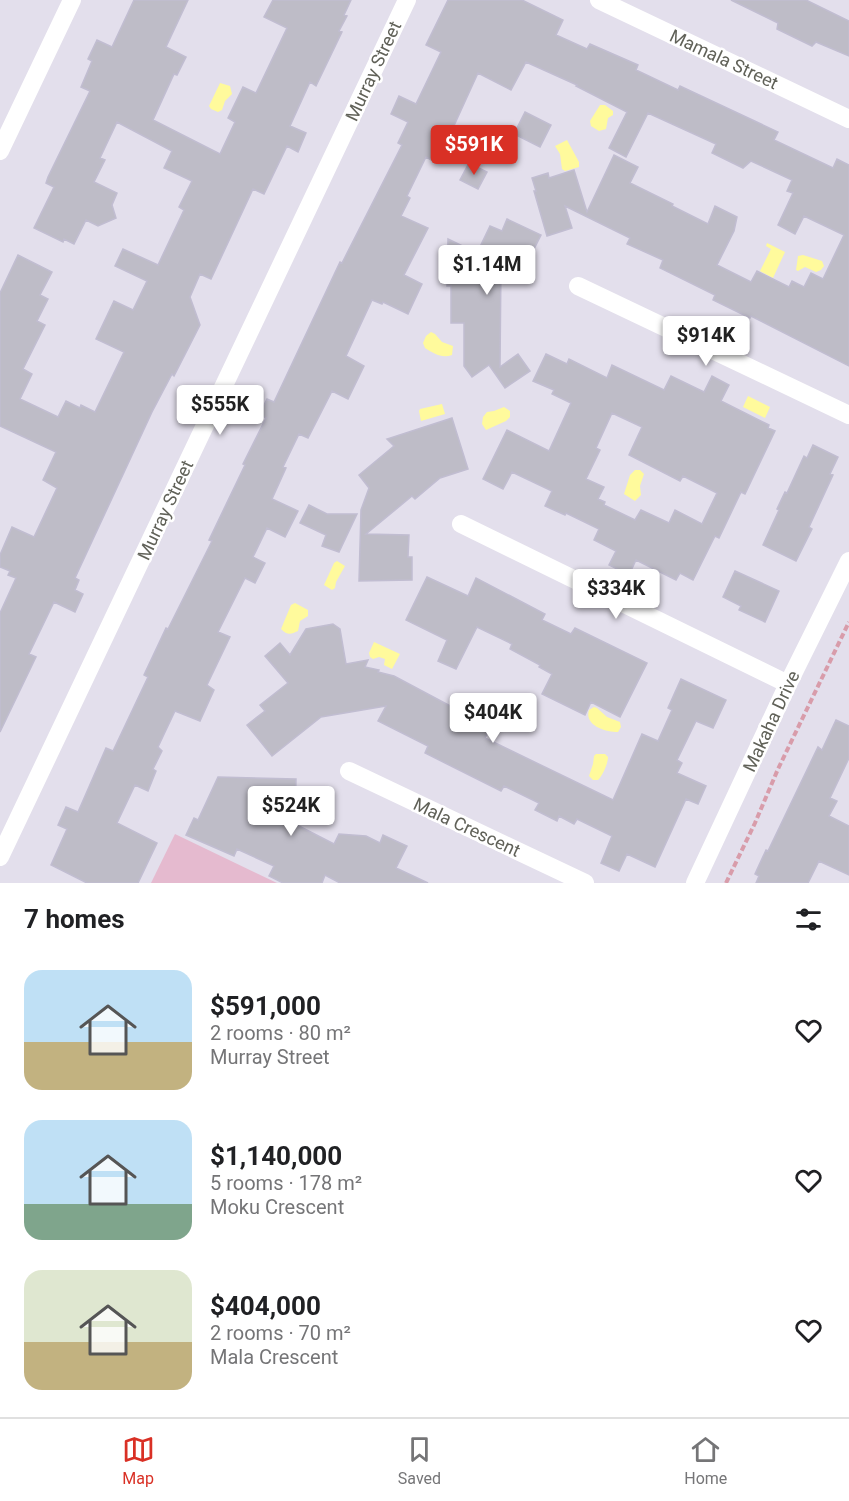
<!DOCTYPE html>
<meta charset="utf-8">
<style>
body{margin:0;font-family:Roboto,sans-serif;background:#f2f2f2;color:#202124;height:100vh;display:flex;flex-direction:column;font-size:22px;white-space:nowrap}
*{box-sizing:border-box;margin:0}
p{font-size:20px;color:#757577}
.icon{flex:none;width:33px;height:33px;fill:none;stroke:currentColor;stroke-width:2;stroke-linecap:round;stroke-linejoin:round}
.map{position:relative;height:883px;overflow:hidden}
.drawer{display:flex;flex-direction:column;background:#fff;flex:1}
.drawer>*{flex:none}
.price{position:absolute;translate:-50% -51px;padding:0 14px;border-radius:6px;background:#fff;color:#222;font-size:20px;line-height:39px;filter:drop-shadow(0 2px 3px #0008)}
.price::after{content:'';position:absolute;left:50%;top:36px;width:18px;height:14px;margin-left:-9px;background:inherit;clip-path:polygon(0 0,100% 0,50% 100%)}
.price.active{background:#d93025;color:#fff}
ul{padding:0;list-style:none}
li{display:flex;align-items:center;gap:18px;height:150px;padding:0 24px}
li span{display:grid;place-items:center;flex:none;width:168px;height:120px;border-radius:18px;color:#555}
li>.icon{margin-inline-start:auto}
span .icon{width:72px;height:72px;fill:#fffc;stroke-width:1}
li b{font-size:26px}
h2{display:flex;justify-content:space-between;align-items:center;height:72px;padding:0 24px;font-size:26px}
.menu{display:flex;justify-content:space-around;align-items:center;height:84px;border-top:2px solid #e0e0e0;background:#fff;font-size:16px;color:#757577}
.menu a{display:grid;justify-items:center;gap:3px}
.menu .active{color:#d93025}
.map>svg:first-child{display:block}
.green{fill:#e5bacf}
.water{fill:#fffa9c}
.building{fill:#bebcc7;stroke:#c1bdd1;stroke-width:1.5;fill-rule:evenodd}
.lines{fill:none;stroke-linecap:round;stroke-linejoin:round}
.path{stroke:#d89caa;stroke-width:4;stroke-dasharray:6 3;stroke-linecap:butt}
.minor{stroke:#fff;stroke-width:18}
.labels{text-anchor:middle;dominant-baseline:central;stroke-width:5;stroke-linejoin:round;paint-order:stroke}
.street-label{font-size:18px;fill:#606158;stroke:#fff}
</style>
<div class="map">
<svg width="849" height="883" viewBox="0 0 849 883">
<rect width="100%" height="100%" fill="#e3dfec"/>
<path class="green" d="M 175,834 L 277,883 L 151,883 Z"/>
<path class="water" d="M 220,83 L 230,86 L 232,94 L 225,101 L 222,110 L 218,112 L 211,109 L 209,106 Z
M 600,105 L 605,105 L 613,111 L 613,115 L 608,118 L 606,129 L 599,131 L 591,126 L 590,121 Z
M 567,140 L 579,162 L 579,167 L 565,171 L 562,169 L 560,154 L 555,146 Z
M 767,243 L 785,252 L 773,278 L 760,271 L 771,249 L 766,246 Z
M 803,255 L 822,261 L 824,266 L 821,270 L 816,272 L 805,267 L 798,271 L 796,270 L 798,256 Z
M 431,332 L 435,334 L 442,342 L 453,346 L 452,355 C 442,359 433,353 425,348 L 423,343 L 426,336 Z
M 748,396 L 770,407 L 765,418 L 743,407 Z
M 442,404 L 445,414 L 421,421 L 419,411 L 420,409 Z
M 504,407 L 510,411 L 510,417 L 506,421 L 486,430 L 482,424 L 483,417 L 487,412 L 494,411 Z
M 635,470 L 640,470 L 644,474 L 640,486 L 641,495 L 635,501 L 624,494 L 630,475 Z
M 337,561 L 345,566 L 336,582 L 335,588 L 332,590 L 324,585 L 334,563 Z
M 295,603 L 308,610 L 308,616 L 300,621 L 298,631 C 291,634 288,636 281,629 L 291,605 Z
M 374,642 L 400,654 L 392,669 L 384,665 L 385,659 L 379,657 L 373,659 L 370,657 L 369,653 Z
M 594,707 L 597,708 L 607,717 L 620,722 L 621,727 L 618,732 C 605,732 584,725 589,710 Z
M 596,754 L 605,754 L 608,757 C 608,763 603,775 598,780 L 593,780 L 589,776 L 593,764 L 594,756 Z"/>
<path class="building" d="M 134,0 L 188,0 L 166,47 L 186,57 L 177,75 L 174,74 L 153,120 L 220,154 L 235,122 L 228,118 L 243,87 L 256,93 L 287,28 L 264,17 L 273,0 L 351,0 L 344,15 L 347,16 L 339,31 L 342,32 L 316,86 L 310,82 L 290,126 L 306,133 L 298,152 L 287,146 L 264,194 L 253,189 L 211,279 L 200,274 L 190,297 L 200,325 L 174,376 L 172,374 L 152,412 L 75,578 L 79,580 L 75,590 L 83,594 L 75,612 L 54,602 L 29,654 L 36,657 L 0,732 L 0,613 L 16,578 L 8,575 L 10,571 L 0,567 L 0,555 L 12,527 L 34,537 L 57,488 L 43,480 L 56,452 L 0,426 L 0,293 L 18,255 L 52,272 L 40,295 L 48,299 L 37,321 L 45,325 L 23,369 L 32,374 L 20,399 L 58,417 L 66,401 L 80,408 L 81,405 L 95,412 L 124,352 L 96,339 L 114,301 L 133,310 L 147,281 L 115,266 L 123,249 L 158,265 L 184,210 L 179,207 L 192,181 L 164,168 L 172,151 L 117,122 L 100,158 L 105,160 L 94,182 L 117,193 L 112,205 L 116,218 L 98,226 L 86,220 L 74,244 L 64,239 L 63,242 L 34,228 L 54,187 L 46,183 L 48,177 L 90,91 L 81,87 L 92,61 L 88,59 L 97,40 L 112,47 Z
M 448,0 L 522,0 L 563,20 L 556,35 L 587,49 L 590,44 L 638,65 L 636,70 L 678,90 L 680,86 L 778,132 L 774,140 L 833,168 L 837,159 L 849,165 L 849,366 L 751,316 L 750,318 L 713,300 L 715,295 L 660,268 L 663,260 L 627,244 L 630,238 L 565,206 L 572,228 L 547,236 L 534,191 L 536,191 L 532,178 L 548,173 L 549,178 L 574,170 L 587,212 L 614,155 L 638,167 L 630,183 L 673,204 L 672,206 L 708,224 L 715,206 L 737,217 L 734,231 L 717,265 L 751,282 L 757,271 L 789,287 L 792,281 L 804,287 L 811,273 L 823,279 L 844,235 L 804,216 L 795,234 L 778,225 L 793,193 L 787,191 L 792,180 L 751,161 L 743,168 L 712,153 L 716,144 L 648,113 L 626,157 L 609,148 L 627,112 L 576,86 L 577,85 L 526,62 L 511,90 L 478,73 L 437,163 L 426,157 L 407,196 L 410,198 L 401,216 L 428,228 L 404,275 L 422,284 L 408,314 L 383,302 L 382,304 L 372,300 L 346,356 L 364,366 L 348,399 L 332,391 L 308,438 L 299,434 L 283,467 L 286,468 L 272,499 L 298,511 L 285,537 L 267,528 L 253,557 L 265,563 L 255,583 L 245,578 L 218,632 L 230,637 L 207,685 L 214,690 L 200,721 L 175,711 L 158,747 L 162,751 L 153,769 L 156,771 L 148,791 L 135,785 L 117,823 L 157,843 L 138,883 L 87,883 L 51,865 L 67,829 L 58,825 L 66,807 L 78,812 L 106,748 L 113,751 L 148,677 L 144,675 L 166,628 L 168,629 L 212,541 L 209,540 L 245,465 L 243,464 L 266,418 L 259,415 L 267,399 L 274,402 L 340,262 L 342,263 L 402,145 L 398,143 L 408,122 L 391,114 L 399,96 L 416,104 L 441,52 L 426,45 Z
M 731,0 L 806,0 L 849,21 L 849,56 L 816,42 L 812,46 L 777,29 L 778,23 Z
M 525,112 L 551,125 L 540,147 L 514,134 Z
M 469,163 L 487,172 L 478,189 L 460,180 Z
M 507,219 L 541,235 L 527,263 L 521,259 L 515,271 L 501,264 L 500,367 L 518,354 L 530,371 L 505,388 L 489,365 L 472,377 L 464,366 L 464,323 L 451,323 L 451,286 L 447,286 L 448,239 L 477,253 L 490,226 L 502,231 Z
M 546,354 L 567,364 L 569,359 L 607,378 L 612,365 L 664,390 L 671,376 L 704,392 L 712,376 L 729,385 L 721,401 L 769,425 L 768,428 L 775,431 L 745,494 L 741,492 L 719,538 L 715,536 L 693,580 L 680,573 L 676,580 L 636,560 L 629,575 L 609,565 L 616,551 L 594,540 L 599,529 L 566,513 L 565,515 L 545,506 L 552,491 L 512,472 L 503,489 L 483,479 L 507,430 L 549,451 L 571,403 L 552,394 L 554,390 L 533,381 ZM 612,413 L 642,427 L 629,455 L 680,481 L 683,476 L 717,493 L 702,524 L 675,510 L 669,523 L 641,510 L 635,520 L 604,505 L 605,502 L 598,499 L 604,487 L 586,479 L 600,450 L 596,448 Z
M 452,418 L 468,469 L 440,478 L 415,499 L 412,496 L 366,534 L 409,535 L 408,557 L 412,557 L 412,580 L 359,581 L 361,510 L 369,488 L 359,475 L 394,446 L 387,439 Z
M 813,445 L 838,457 L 830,474 L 833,475 L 809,527 L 812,529 L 796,561 L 763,545 L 779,510 L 777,509 L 785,492 L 787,493 L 804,456 L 807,458 Z
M 309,505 L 327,514 L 357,514 L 339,552 L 322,546 L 326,535 L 300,523 Z
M 735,571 L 779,591 L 765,622 L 739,610 L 741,606 L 723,597 Z
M 427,577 L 468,596 L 476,578 L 545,614 L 542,620 L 571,634 L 575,628 L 647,663 L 620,717 L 591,702 L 585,715 L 542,694 L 552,674 L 539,667 L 540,665 L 510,649 L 512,644 L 477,627 L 456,669 L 438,661 L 447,640 L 406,620 Z
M 333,624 L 340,629 L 346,664 L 368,660 L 365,667 L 379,670 L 378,672 L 394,676 L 490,727 L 485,738 L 613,800 L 642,734 L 658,741 L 672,710 L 668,708 L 681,679 L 726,700 L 713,728 L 696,721 L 677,760 L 682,763 L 677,773 L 706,786 L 698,804 L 686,799 L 655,867 L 627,854 L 619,871 L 601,863 L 612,836 L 577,819 L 574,824 L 559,816 L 557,821 L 535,810 L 539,803 L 504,786 L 501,791 L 425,753 L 428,746 L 378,721 L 386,706 L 321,717 L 272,756 L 247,725 L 265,711 L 260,705 L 288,683 L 265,656 L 280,643 L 290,655 L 306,629 Z
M 836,720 L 849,726 L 849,758 L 830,798 L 837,801 L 829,816 L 849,826 L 849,875 L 819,861 L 808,883 L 756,883 L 759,876 L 755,874 L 766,850 L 768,851 L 818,747 L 822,750 Z
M 218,777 L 296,779 L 295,824 L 334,844 L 339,834 L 366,836 L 380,843 L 383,835 L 407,846 L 396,868 L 428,883 L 340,883 L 325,875 L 322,883 L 283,883 L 269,876 L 274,866 L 237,849 L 234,856 L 186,835 L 194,818 L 198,820 Z"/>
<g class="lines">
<path class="path" d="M 726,883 L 755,823 L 778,769 L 849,622"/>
<path class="minor" d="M 599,0 L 849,119
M 0,151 L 72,0
M 578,286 L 849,415
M 461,524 L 788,684
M 349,771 L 585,883
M 0,857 L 407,0
M 695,883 L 788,684 L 849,561"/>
</g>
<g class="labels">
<g class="street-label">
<text transform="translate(724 59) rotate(25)">Mamala Street</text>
<text transform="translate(373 71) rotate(-65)">Murray Street</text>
<text transform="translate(165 510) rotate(-65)">Murray Street</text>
<text transform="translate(771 721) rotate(-65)">Makaha Drive</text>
<text transform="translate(467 827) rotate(25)">Mala Crescent</text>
</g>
</g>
</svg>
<b class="price active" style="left:474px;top:176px">$591K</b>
<b class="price" style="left:487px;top:296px">$1.14M</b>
<b class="price" style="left:706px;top:367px">$914K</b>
<b class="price" style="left:220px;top:436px">$555K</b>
<b class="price" style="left:616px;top:620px">$334K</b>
<b class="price" style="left:493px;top:744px">$404K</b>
<b class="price" style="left:291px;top:837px">$524K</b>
</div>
<section class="drawer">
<h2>7 homes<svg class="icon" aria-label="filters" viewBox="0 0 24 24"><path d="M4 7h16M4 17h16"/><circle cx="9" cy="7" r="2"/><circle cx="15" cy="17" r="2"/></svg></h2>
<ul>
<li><span style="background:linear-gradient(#bfe0f5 60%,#c2b280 0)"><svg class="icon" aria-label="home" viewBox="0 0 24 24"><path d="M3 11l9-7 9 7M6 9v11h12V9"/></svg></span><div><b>$591,000</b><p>2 rooms · 80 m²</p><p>Murray Street</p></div><svg class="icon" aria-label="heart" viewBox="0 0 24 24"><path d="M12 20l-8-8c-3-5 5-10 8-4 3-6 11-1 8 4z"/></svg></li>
<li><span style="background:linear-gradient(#bfe0f5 70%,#7fa58c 0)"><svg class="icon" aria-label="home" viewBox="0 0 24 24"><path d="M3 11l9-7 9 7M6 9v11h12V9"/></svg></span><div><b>$1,140,000</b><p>5 rooms · 178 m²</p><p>Moku Crescent</p></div><svg class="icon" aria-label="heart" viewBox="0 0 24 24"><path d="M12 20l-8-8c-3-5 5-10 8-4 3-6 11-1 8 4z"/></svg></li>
<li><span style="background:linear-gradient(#dfe7d0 60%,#c2b280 0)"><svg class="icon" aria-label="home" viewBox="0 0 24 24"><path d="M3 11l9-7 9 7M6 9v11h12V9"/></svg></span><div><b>$404,000</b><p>2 rooms · 70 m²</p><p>Mala Crescent</p></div><svg class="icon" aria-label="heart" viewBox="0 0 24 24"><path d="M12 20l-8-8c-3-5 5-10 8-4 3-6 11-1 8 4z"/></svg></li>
</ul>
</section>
<nav class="menu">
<a class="active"><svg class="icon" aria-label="map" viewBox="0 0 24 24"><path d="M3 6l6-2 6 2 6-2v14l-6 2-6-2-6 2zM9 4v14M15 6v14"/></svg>Map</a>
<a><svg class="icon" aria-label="saved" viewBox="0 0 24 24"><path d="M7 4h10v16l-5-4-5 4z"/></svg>Saved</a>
<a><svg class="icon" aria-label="home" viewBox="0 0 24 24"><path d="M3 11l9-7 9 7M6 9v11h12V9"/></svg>Home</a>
</nav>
